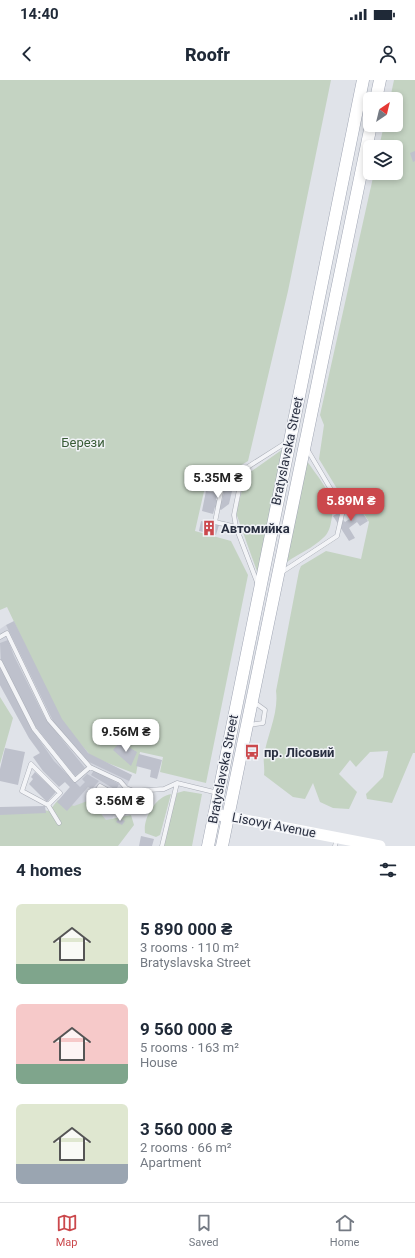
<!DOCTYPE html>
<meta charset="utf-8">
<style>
body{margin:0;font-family:Roboto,sans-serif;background:#f2f2f3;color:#1f2937;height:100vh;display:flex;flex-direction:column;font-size:15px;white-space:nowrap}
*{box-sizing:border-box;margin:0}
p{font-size:13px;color:#747a83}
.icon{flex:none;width:22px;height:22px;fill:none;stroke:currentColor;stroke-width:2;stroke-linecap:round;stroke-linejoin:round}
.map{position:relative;height:766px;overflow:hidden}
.drawer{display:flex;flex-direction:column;background:#fff;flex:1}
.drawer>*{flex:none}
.needle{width:26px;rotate:35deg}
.buttons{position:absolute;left:363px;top:12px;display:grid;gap:8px}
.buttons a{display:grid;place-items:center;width:40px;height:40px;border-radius:6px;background:#fff;box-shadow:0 2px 6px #0003;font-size:20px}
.price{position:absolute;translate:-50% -34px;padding:0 9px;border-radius:8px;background:#fff;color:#222;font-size:13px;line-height:26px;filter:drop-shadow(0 1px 2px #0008)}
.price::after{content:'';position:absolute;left:50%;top:24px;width:12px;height:9px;margin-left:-6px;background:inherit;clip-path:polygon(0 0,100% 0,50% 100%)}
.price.current{background:#cb484c;color:#fff}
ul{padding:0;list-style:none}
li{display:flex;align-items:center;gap:12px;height:100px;padding:0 16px}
li span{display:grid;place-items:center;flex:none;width:112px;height:80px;border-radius:6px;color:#555}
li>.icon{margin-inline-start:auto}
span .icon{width:48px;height:48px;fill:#fffc;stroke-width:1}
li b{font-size:17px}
h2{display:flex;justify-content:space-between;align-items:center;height:48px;padding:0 16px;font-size:17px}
.status{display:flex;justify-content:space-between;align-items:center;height:28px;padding:0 20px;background:#fff;direction:ltr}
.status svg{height:11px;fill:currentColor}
header{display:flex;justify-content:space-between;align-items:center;height:52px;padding:0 16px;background:#fff;font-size:18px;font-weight:800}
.menu{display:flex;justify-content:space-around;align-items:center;height:56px;border-top:1px solid #e0e1e3;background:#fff;font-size:11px;color:#747a83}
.menu a{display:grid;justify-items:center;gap:2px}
.menu .current{color:#cb484c}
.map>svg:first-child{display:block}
.built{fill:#d2d5de}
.green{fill:#c4d3c2}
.building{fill:#bec1cc}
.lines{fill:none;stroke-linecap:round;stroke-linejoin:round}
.lane-casing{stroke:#a9adb6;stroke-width:5}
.primary-casing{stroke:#a0a6b4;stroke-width:13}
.lane{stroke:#f3f4f7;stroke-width:4}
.secondary{stroke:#fff;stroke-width:11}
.primary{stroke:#fff;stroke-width:12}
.labels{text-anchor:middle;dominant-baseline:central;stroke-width:3;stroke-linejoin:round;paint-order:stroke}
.park-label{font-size:13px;fill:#395c37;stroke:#f0f2f6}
.street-label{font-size:13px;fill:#292f40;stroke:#f0f2f6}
.poi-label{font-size:13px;font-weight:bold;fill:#292f40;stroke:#f0f2f6;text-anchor:start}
</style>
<div class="status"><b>14:40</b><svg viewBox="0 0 49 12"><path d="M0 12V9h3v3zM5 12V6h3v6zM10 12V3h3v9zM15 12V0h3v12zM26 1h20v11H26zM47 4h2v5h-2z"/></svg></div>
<header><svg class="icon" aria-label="back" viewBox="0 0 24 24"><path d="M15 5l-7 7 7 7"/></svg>Roofr<svg class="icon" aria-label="person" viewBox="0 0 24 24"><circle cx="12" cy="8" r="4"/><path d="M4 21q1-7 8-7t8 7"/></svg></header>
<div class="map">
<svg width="415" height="766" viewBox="0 0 415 766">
<rect width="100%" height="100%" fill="#e0e3e9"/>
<path class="built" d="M 6,545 L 101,681 L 132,695 L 108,748 L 67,731 L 57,722 L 70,707 L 50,687 L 29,658 L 0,605 L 0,549 Z"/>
<path class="green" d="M 0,0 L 331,0 L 288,211 L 248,381 L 205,407 L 195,451 L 231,461 L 248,495 L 206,703 L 160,692 L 163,677 L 140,672 L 136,694 L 92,677 L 61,641 L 7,527 L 0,530 Z
M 394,0 L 415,0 L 415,673 L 413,673 L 392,723 L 367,719 L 366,714 L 383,697 L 388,671 L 370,672 L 356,687 L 350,680 L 339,694 L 357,712 L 349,729 L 333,728 L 320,722 L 313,703 L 305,719 L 293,717 L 264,695 C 265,688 263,682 264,676 C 267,655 279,633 276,611 L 299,491 L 301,486 L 326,471 L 361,479 L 369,442 L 354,418 L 339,412 L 319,379 L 324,345 L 320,335 L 374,93 L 396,93 L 396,67 L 379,67 L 384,45 L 396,45 L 396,19 L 390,19 Z
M 283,369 L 258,494 L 236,433 L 246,395 Z
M 307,381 C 321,402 337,416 331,442 C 330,448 328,454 323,458 C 313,468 298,474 287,482 Z
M 0,617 L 13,638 L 0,684 Z
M 184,711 L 202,714 L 192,766 L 163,766 L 177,713 Z
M 171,714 L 160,755 L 156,757 L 145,753 C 143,738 155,717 171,714 Z
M 58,720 L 74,726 L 90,720 L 106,740 L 131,735 L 134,745 L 118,766 L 0,766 L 0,735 L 27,727 L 49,731 Z"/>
<path class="building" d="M 415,71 L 415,81 L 413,82 L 410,73 Z
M 235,398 L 229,424 L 221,430 L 215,427 L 213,434 L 202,431 L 206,411 L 218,413 L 216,420 L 222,421 L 226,402 Z
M 359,427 L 368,441 L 360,446 L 357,442 L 349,448 L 355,458 L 349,461 L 333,436 L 338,433 L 345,442 L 354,436 L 351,433 Z
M 201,441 L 219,445 L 216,455 L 199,451 Z
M 14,541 L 62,639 L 88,673 L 132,695 L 129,701 L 89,682 L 54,643 L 6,545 Z
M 8,560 L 14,576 L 45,638 L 85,688 L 75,696 L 35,646 L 1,581 L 0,563 Z
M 0,586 L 36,655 L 54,681 L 80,707 L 85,702 L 82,699 L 87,694 L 99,701 L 92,709 L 88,707 L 67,731 L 57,722 L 70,707 L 65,702 L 59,707 L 43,691 L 33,677 L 40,673 L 29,658 L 0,605 Z
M 120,662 L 137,672 L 131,686 L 113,670 Z
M 5,668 L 25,672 L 18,705 L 0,701 L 0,689 Z
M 139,674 L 162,680 L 157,699 L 150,697 L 151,690 L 136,686 Z
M 94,690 L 119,704 L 116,710 L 91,695 Z
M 35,692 L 56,712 L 47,722 L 29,704 L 33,699 L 31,697 Z
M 45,726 L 46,733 L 0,735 L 0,727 Z
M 119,738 L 125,741 L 122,745 L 116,742 Z
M 141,756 L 154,759 L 152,766 L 139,766 Z"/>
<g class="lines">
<g class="lane-casing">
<path id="lane" d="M 236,447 L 215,442 L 222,407 L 243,391
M 282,492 L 337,456 L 343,430 L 307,369
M 257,502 L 236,447 L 234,435 L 243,390 L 287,362
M 0,557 L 7,553 L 49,640 L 90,687 L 120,701 L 126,708 L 134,711 L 164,709 L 177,703 L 218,713
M 0,582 L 34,649 L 75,700 L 90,687
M 249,645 L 263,643 L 265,630 L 254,622
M 114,714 L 106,726 L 92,718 L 100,706 L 114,714 L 131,711
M 48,725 L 22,711 L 31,684 L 60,713 L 48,725 L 59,743
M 162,766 L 177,703
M 335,766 L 337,758"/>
</g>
<g class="primary-casing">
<path id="primary" d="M 376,19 L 380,0
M 208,766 L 363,0
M 222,766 L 371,45"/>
</g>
<use href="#lane" class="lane"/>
<path class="secondary" d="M 214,734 L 380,766"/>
<use href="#primary" class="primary"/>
</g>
<defs>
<g id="building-bare" transform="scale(1.2)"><path d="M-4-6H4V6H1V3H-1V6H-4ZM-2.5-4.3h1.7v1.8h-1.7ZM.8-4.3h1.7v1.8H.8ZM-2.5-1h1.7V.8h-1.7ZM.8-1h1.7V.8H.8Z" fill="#cb484c" stroke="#f0f2f6" stroke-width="2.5" paint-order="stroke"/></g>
<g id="bus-bare" transform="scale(1.2)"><path d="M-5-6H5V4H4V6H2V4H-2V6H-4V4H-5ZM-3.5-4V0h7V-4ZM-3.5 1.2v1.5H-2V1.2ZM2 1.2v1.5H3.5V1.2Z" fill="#cb484c" stroke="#f0f2f6" stroke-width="2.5" paint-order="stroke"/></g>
</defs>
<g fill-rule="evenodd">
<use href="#building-bare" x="209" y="448"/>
<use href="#bus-bare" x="252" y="672"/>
</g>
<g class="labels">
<g class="park-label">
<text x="83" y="362">Берези</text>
</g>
<g class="street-label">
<text transform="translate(287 371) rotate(-78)">Bratyslavska Street</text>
<text transform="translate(223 689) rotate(-79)">Bratyslavska Street</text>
<text transform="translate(274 745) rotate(11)">Lisovyi Avenue</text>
</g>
<g class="poi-label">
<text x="221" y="448">Автомийка</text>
<text x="264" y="672">пр. Лісовий</text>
</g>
</g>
</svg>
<div class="buttons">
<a><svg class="needle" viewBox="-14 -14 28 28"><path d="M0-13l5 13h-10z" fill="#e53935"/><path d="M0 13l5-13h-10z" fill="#747a83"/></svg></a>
<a><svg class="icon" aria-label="layers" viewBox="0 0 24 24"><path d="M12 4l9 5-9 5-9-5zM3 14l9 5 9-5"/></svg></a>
</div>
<b class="price" style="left:218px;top:419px">5.35M ₴</b>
<b class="price current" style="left:351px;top:442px">5.89M ₴</b>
<b class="price" style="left:126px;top:673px">9.56M ₴</b>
<b class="price" style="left:120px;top:742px">3.56M ₴</b>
</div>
<section class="drawer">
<h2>4 homes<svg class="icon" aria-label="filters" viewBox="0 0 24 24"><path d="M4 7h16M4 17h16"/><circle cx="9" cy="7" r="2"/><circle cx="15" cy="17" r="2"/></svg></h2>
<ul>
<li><span style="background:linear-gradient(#dfe7d0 75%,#7fa58c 0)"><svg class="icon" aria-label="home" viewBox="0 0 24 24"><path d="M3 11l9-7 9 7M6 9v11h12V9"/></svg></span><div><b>5 890 000 ₴</b><p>3 rooms · 110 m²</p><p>Bratyslavska Street</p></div></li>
<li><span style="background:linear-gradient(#f6c9c9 75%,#7fa58c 0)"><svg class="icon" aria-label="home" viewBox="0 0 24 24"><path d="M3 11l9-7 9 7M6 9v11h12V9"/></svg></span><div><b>9 560 000 ₴</b><p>5 rooms · 163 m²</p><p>House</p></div></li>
<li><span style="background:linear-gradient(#dfe7d0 75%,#9aa5b1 0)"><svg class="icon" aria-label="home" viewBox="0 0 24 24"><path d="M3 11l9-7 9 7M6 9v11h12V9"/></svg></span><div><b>3 560 000 ₴</b><p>2 rooms · 66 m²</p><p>Apartment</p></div></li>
</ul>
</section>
<nav class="menu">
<a class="current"><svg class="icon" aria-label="map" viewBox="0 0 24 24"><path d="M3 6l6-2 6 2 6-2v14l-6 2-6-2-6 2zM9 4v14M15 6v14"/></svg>Map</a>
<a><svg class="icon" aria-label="saved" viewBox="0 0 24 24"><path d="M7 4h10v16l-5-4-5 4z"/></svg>Saved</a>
<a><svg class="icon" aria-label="home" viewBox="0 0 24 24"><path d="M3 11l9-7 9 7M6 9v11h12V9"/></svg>Home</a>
</nav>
